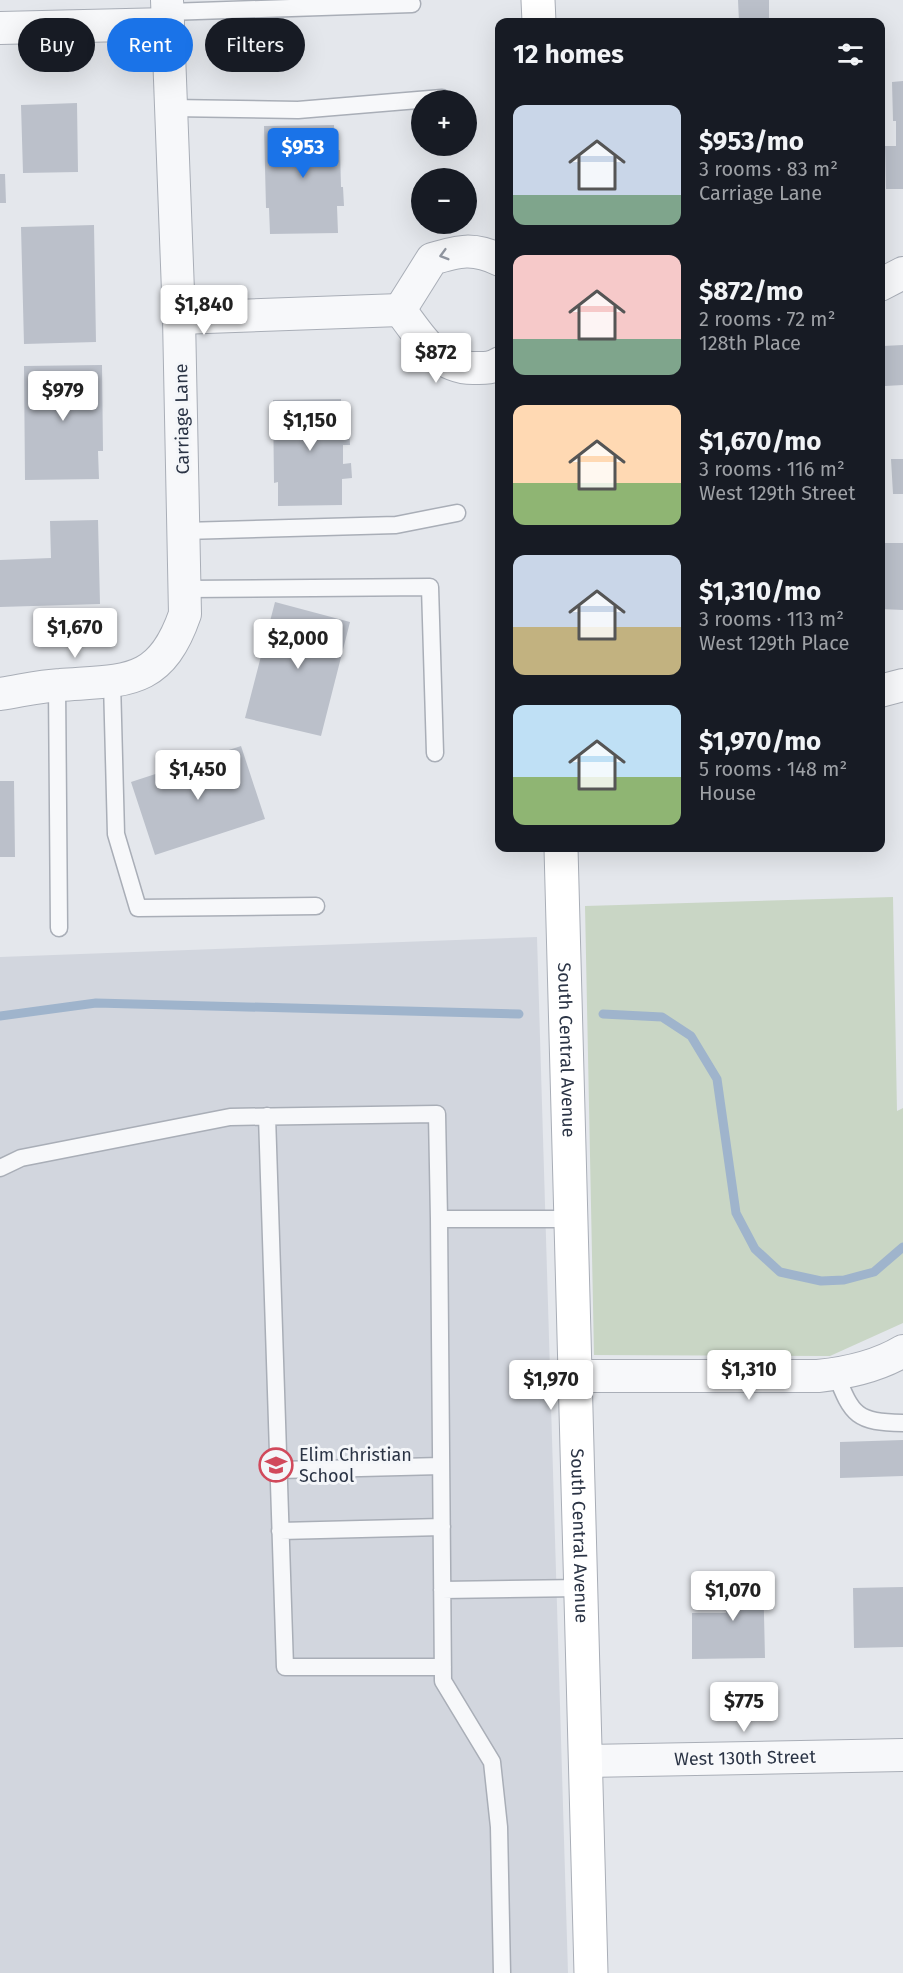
<!DOCTYPE html>
<meta charset="utf-8">
<style>
body{margin:0;font-family:"Fira Sans",sans-serif;background:#242831;color:#f1f3f6;height:100vh;display:flex;flex-direction:column;font-size:22px;white-space:nowrap}
*{box-sizing:border-box;margin:0}
p{font-size:20px;color:#9ea1a6}
.icon{flex:none;width:33px;height:33px;fill:none;stroke:currentColor;stroke-width:2;stroke-linecap:round;stroke-linejoin:round}
.map{position:relative;flex:1;overflow:hidden}
.details{position:absolute;left:495px;top:18px;width:390px;height:834px;display:flex;flex-direction:column;background:#171b24;border-radius:12px;box-shadow:0 6px 24px #0002}
.details>*{flex:none}
.banner{position:absolute;left:18px;top:18px;width:387px;height:54px;display:flex;gap:12px}
.fabs{position:absolute;left:411px;top:90px;display:grid;gap:12px}
.fabs a{display:grid;place-items:center;width:66px;height:66px;border-radius:50%;background:#171b24;box-shadow:0 6px 24px #0002;font-size:30px}
.price{position:absolute;translate:-50% -51px;padding:0 14px;border-radius:6px;background:#fff;color:#222;font-size:20px;line-height:39px;filter:drop-shadow(0 2px 3px #0008)}
.price::after{content:'';position:absolute;left:50%;top:36px;width:18px;height:14px;margin-left:-9px;background:inherit;clip-path:polygon(0 0,100% 0,50% 100%)}
.price.on{background:#1a73e8;color:#fff}
ul{padding:0;list-style:none}
li{display:flex;align-items:center;gap:18px;height:150px;padding:0 18px}
li span{display:grid;place-items:center;flex:none;width:168px;height:120px;border-radius:12px;color:#555}
li>.icon{margin-inline-start:auto}
span .icon{width:72px;height:72px;fill:#fffc;stroke-width:1}
li b{font-size:26px}
h2{display:flex;justify-content:space-between;align-items:center;height:72px;padding:0 18px;font-size:26px}
.pill{padding:0 21px;border-radius:27px;background:#171b24;box-shadow:0 6px 24px #0002;font-size:21px;line-height:54px}
.pill.on{background:#1a73e8;color:#fff}
.map>svg:first-child{display:block}
.built{fill:#d2d6de}
.green{fill:#c9d6c5}
.lines{fill:none;stroke-linecap:round;stroke-linejoin:round}
.stream{stroke:#9fb4cc;stroke-width:9}
.building{fill:#bbc0ca}
.lane-casing{stroke:#a9aeb7;stroke-width:19}
.street-casing{stroke:#a9aeb7;stroke-width:34}
.secondary-casing{stroke:#a9aeb7;stroke-width:35}
.lane{stroke:#f7f8fa;stroke-width:16}
.street{stroke:#f7f8fa;stroke-width:32}
.secondary{stroke:#fff;stroke-width:33}
.oneway{stroke:#9196a0}
.labels{text-anchor:middle;dominant-baseline:central;stroke-width:6;stroke-linejoin:round;paint-order:stroke}
.street-label{font-size:18px;fill:#2b3445;stroke:#f4f6f9}
.poi-label{font-size:18px;fill:#2b3445;stroke:#f4f6f9;text-anchor:start}
</style>
<div class="map">
<svg width="903" height="1973" viewBox="0 0 903 1973">
<rect width="100%" height="100%" fill="#e4e7ec"/>
<path class="built" d="M 537,937 L 568,1973 L 0,1973 L 0,957 Z"/>
<path class="green" d="M 893,897 L 897,1111 L 903,1108 L 903,1323 L 830,1356 L 594,1355 L 585,906 Z"/>
<g class="lines">
<path class="stream" d="M 603,1014 L 662,1017 L 691,1036 L 717,1079 L 736,1213 L 755,1249 L 780,1272 L 821,1281 L 844,1280 L 874,1272 L 903,1247
M 0,1016 L 96,1003 L 519,1014"/>
</g>
<path class="building" d="M 738,0 L 769,0 L 769,22 L 739,22 Z
M 903,81 L 903,189 L 886,189 L 885,146 L 896,146 L 896,121 L 893,121 L 892,82 Z
M 77,103 L 78,172 L 23,173 L 21,105 Z
M 334,125 L 335,150 L 340,150 L 341,187 L 343,187 L 344,206 L 337,206 L 338,233 L 270,234 L 269,208 L 266,208 L 264,126 Z
M 0,174 L 5,174 L 6,203 L 0,203 Z
M 94,225 L 96,342 L 24,344 L 21,227 Z
M 903,345 L 903,385 L 885,386 L 883,346 Z
M 102,365 L 103,451 L 98,451 L 99,479 L 25,480 L 24,366 Z
M 341,399 L 342,425 L 349,424 L 350,445 L 343,445 L 343,464 L 351,463 L 352,478 L 342,479 L 342,505 L 278,506 L 278,482 L 274,483 L 273,400 Z
M 891,459 L 903,459 L 903,494 L 893,494 Z
M 98,520 L 100,604 L 0,607 L 0,560 L 51,558 L 50,521 Z
M 880,543 L 903,543 L 903,610 L 880,609 Z
M 275,602 L 350,622 L 321,736 L 245,718 Z
M 241,746 L 265,819 L 155,855 L 131,782 Z
M 0,781 L 14,781 L 15,857 L 0,857 Z
M 903,1440 L 903,1476 L 840,1478 L 840,1442 Z
M 725,1572 L 763,1572 L 765,1658 L 692,1659 L 692,1613 L 726,1613 Z
M 903,1587 L 903,1647 L 854,1648 L 853,1588 Z"/>
<g class="lines">
<g class="lane-casing">
<path id="lane" d="M 168,12 L 412,4
M 171,108 L 298,110 L 442,98
M 184,531 L 396,525 L 457,513
M 185,589 L 430,587 L 435,753
M 112,682 L 116,834 L 138,908 L 316,906
M 57,685 L 59,928
M 267,1116 L 285,1667 L 443,1667
M 0,1168 L 21,1158 L 230,1117 L 437,1114 L 439,1219 L 571,1219
M 439,1219 L 443,1681 L 492,1762 L 499,1827 L 502,1973
M 836,1374 C 852,1416 857,1422 903,1423
M 279,1470 L 441,1466
M 280,1531 L 442,1527
M 442,1590 L 581,1588"/>
</g>
<g class="street-casing">
<g id="street">
<path d="M 0,28 L 168,24"/>
<path d="M 880,285 L 903,273"/>
<path d="M 400,310 L 432,259 C 459,251 473,247 500,260"/>
<path d="M 400,310 C 420,336 437,368 473,368 C 483,368 491,369 500,363"/>
<path d="M 179,318 L 400,310"/>
<path d="M 880,691 L 903,685"/>
<path d="M 0,694 C 20,691 40,686 60,685 C 126,680 160,686 185,614 L 179,318 L 167,0"/>
<path d="M 575,1376 L 818,1376 C 846,1373 878,1366 903,1351"/>
<path id="s1" d="M 586,1761 L 903,1755"/>
</g>
</g>
<g class="secondary-casing">
<g id="secondary">
<path d="M 538,0 L 539,22"/>
<path id="s2" d="M 561,848 L 591,1973"/>
</g>
</g>
<use href="#lane" class="lane"/>
<use href="#street" class="street"/>
<use href="#secondary" class="secondary"/>
</g>
<defs><path id="oneway-chevron" d="M-2-3.5L2.5 0L-2 3.5" fill="none" stroke-width="1.6" stroke-linecap="round" stroke-linejoin="round" transform="scale(1.5)"/></defs>
<use class="oneway" href="#oneway-chevron" transform="translate(444 255) rotate(164)"/>
<defs>
<g id="school-ring" transform="scale(1.725)"><circle r="9.5" fill="#f4f6f9" stroke="#d1495b" stroke-width="1.5"/><path d="M0-5L7-2L0 1L-7-2ZM-4 1L0 2.5L4 1V4Q0 6-4 4Z" fill="#d1495b"/></g>
</defs>
<g fill-rule="evenodd">
<use href="#school-ring" x="276" y="1465"/>
</g>
<g class="labels">
<g class="street-label">
<text transform="translate(182 419) rotate(-91)">Carriage Lane</text>
<text stroke="none"><textPath href="#s2" startOffset="202">South Central Avenue</textPath></text>
<text stroke="none"><textPath href="#s2" startOffset="688">South Central Avenue</textPath></text>
<text stroke="none"><textPath href="#s1" startOffset="159">West 130th Street</textPath></text>
</g>
<g class="poi-label">
<text x="299" y="1455">Elim Christian<tspan x="299" dy="21">School</tspan></text>
</g>
</g>
</svg>
<div class="fabs">
<a>+</a>
<a>−</a>
</div>
<b class="price on" style="left:303px;top:179px">$953</b>
<b class="price" style="left:204px;top:336px">$1,840</b>
<b class="price" style="left:436px;top:384px">$872</b>
<b class="price" style="left:63px;top:422px">$979</b>
<b class="price" style="left:310px;top:452px">$1,150</b>
<b class="price" style="left:75px;top:659px">$1,670</b>
<b class="price" style="left:298px;top:670px">$2,000</b>
<b class="price" style="left:198px;top:801px">$1,450</b>
<b class="price" style="left:749px;top:1401px">$1,310</b>
<b class="price" style="left:551px;top:1411px">$1,970</b>
<b class="price" style="left:733px;top:1622px">$1,070</b>
<b class="price" style="left:744px;top:1733px">$775</b>
<div class="banner">
<a class="pill">Buy</a>
<a class="pill on">Rent</a>
<a class="pill">Filters</a>
</div>
<section class="details">
<h2>12 homes<svg class="icon" aria-label="filters" viewBox="0 0 24 24"><path d="M4 7h16M4 17h16"/><circle cx="9" cy="7" r="2"/><circle cx="15" cy="17" r="2"/></svg></h2>
<ul>
<li><span style="background:linear-gradient(#c9d6e8 75%,#7fa58c 0)"><svg class="icon" aria-label="home" viewBox="0 0 24 24"><path d="M3 11l9-7 9 7M6 9v11h12V9"/></svg></span><div><b>$953/mo</b><p>3 rooms · 83 m²</p><p>Carriage Lane</p></div></li>
<li><span style="background:linear-gradient(#f6c9c9 70%,#7fa58c 0)"><svg class="icon" aria-label="home" viewBox="0 0 24 24"><path d="M3 11l9-7 9 7M6 9v11h12V9"/></svg></span><div><b>$872/mo</b><p>2 rooms · 72 m²</p><p>128th Place</p></div></li>
<li><span style="background:linear-gradient(#ffd9b3 65%,#8fb573 0)"><svg class="icon" aria-label="home" viewBox="0 0 24 24"><path d="M3 11l9-7 9 7M6 9v11h12V9"/></svg></span><div><b>$1,670/mo</b><p>3 rooms · 116 m²</p><p>West 129th Street</p></div></li>
<li><span style="background:linear-gradient(#c9d6e8 60%,#c2b280 0)"><svg class="icon" aria-label="home" viewBox="0 0 24 24"><path d="M3 11l9-7 9 7M6 9v11h12V9"/></svg></span><div><b>$1,310/mo</b><p>3 rooms · 113 m²</p><p>West 129th Place</p></div></li>
<li><span style="background:linear-gradient(#bfe0f5 60%,#8fb573 0)"><svg class="icon" aria-label="home" viewBox="0 0 24 24"><path d="M3 11l9-7 9 7M6 9v11h12V9"/></svg></span><div><b>$1,970/mo</b><p>5 rooms · 148 m²</p><p>House</p></div></li>
</ul>
</section>
</div>
